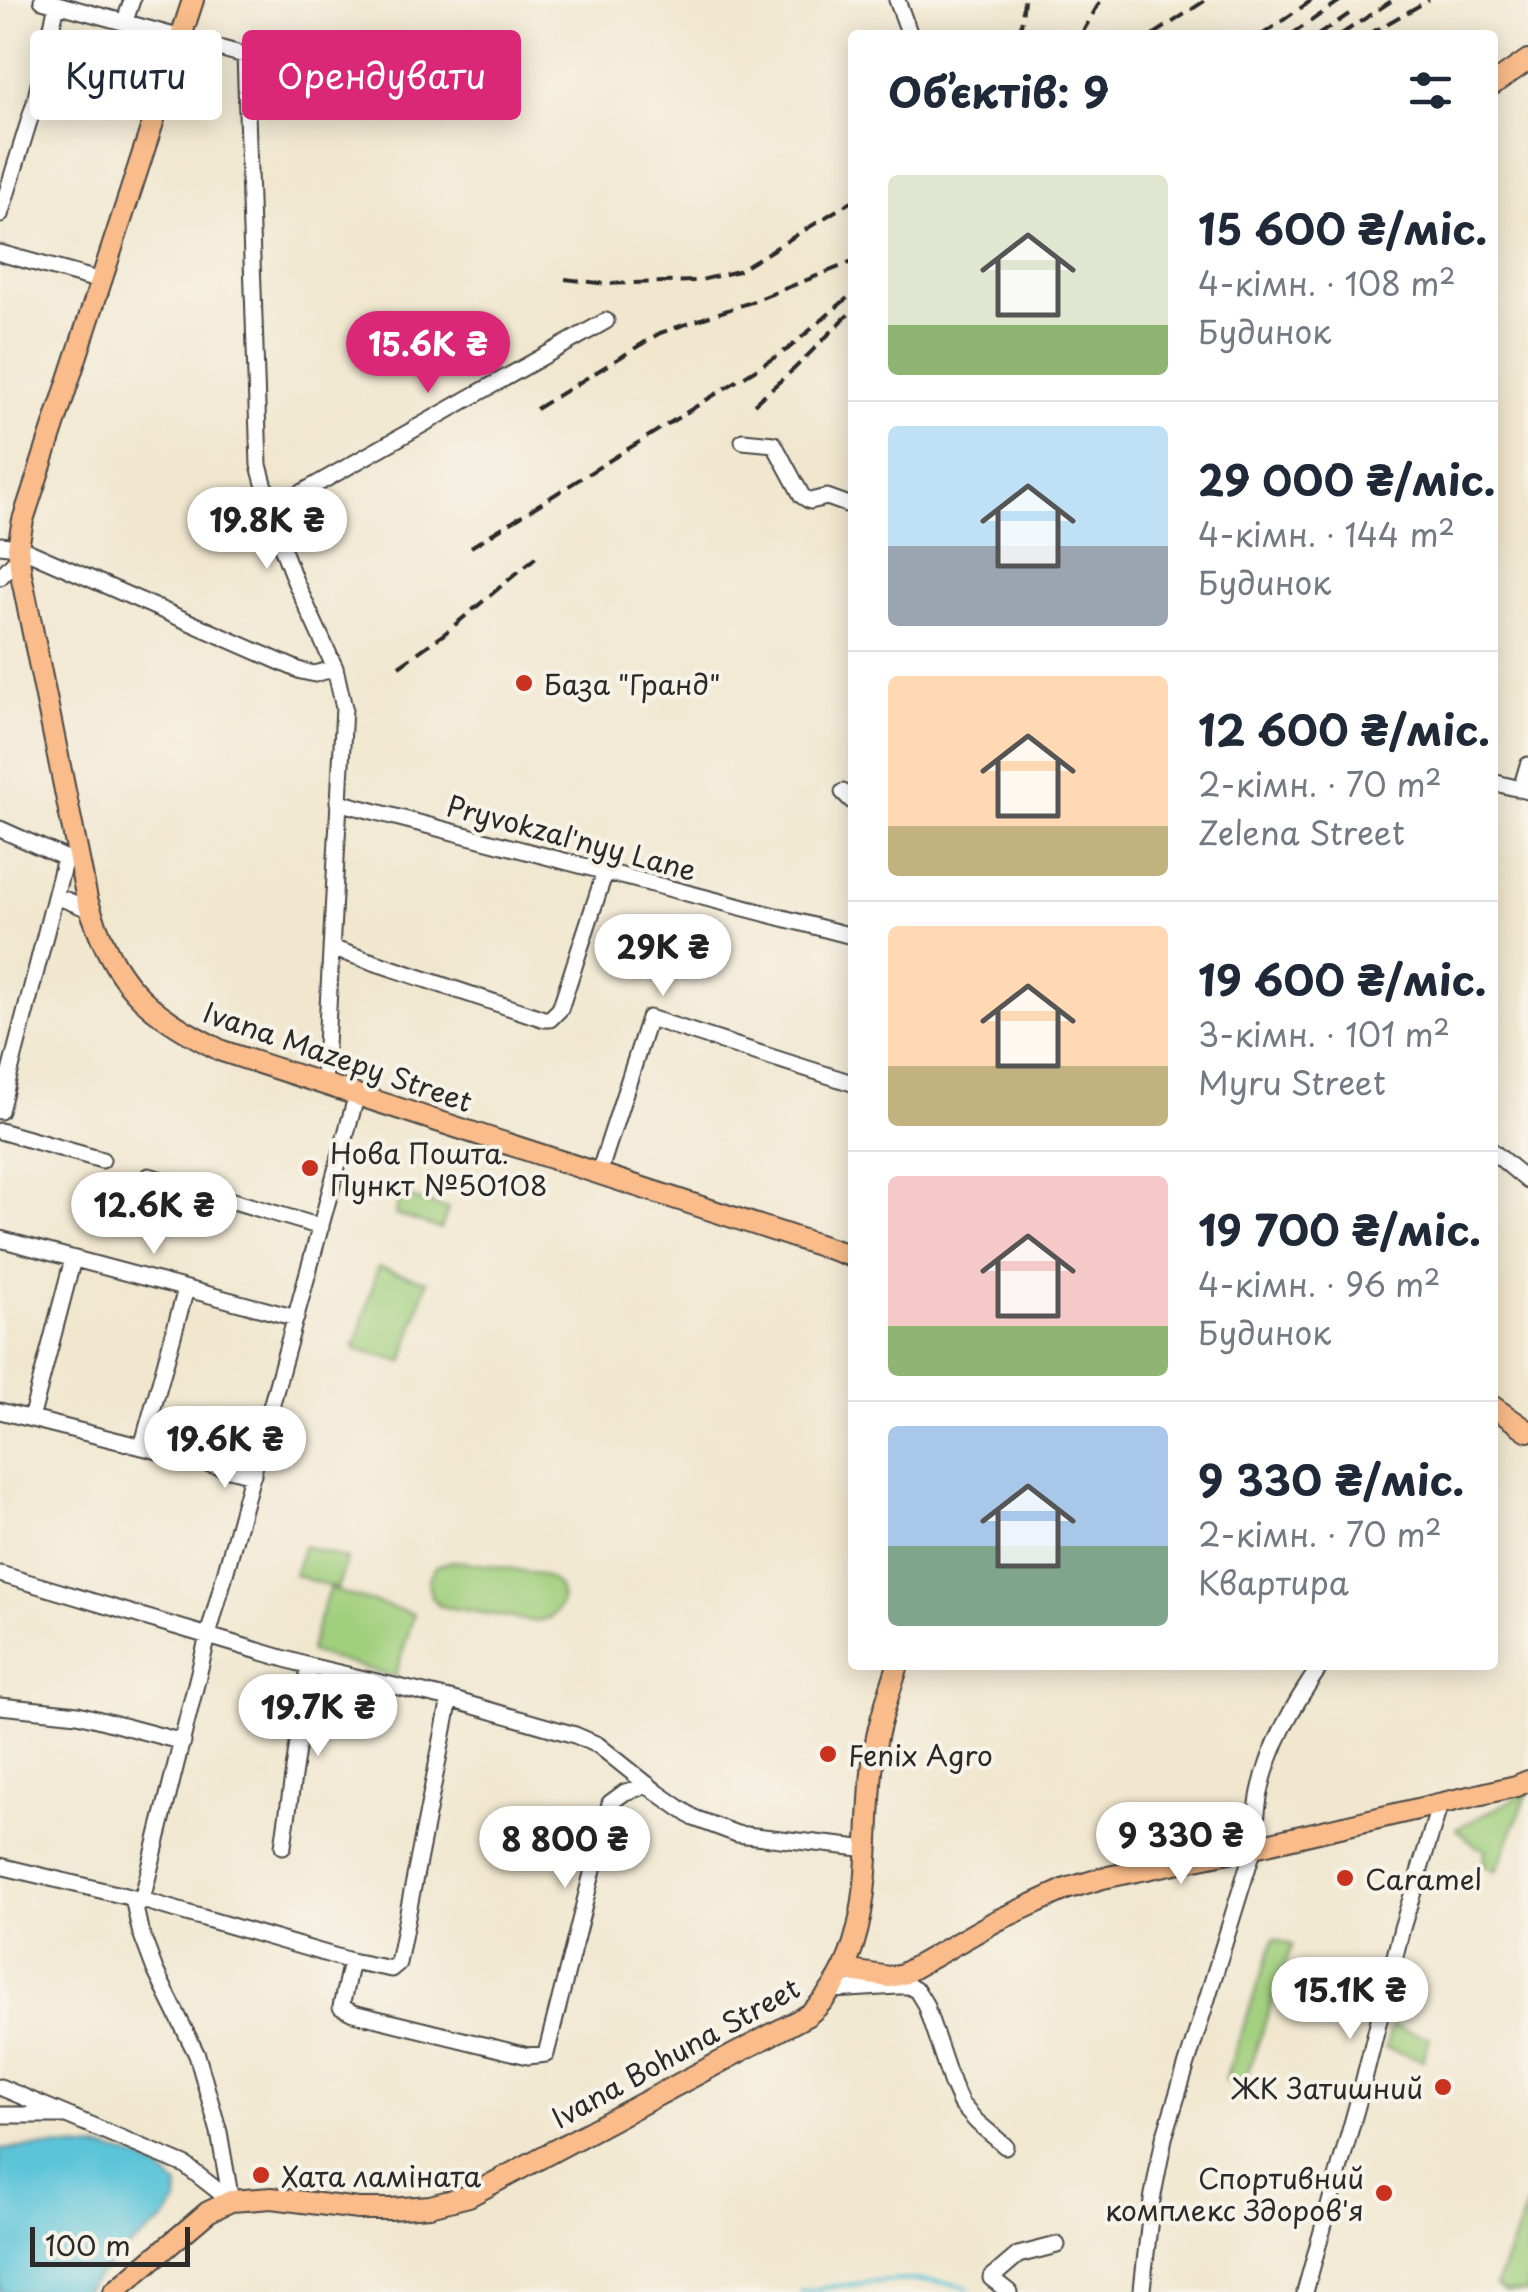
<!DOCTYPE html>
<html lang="uk">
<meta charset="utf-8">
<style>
body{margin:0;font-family:"Playpen Sans",sans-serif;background:#f6f6f7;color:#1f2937;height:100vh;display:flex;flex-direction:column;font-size:38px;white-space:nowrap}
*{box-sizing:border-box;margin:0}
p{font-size:32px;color:#747a83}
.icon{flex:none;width:55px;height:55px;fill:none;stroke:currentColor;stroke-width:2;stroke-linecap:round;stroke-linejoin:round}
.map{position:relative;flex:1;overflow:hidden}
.panel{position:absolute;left:848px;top:30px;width:650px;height:1640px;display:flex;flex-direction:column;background:#fff;border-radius:10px;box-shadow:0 5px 25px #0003}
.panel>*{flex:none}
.banner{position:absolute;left:30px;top:30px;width:668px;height:90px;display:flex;gap:20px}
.scale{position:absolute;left:30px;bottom:25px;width:160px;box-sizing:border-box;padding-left:10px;border:5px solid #2b2b2b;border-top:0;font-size:28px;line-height:35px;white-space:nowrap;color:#2b2b2b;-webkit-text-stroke:8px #f7f3e8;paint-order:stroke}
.price{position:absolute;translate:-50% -85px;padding:0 22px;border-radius:35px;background:#fff;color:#222;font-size:32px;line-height:65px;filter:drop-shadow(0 2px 5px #0008)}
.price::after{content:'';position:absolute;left:50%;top:60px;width:30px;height:22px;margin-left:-15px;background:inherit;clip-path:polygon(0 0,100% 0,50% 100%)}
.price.active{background:#db2777;color:#fff}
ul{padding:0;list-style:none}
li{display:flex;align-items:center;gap:30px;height:250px;padding:0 40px}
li+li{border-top:2px solid #e0e1e3}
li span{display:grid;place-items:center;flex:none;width:280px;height:200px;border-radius:10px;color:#555}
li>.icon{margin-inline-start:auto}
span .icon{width:120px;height:120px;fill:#fffc;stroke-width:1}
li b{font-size:42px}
h2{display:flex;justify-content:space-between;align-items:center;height:120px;padding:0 40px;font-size:42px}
.tag{padding:0 35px;border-radius:10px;background:#fff;box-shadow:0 5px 25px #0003;font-size:35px;line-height:90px}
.tag.active{background:#db2777;color:#fff}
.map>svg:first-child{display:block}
.green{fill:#a0cf7d;stroke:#667d54;stroke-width:2.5}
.water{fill:#5cc4d9;stroke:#447882;stroke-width:2.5}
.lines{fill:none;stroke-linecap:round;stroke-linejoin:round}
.stream{stroke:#5cc4d9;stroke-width:4}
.minor-casing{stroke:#494744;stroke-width:19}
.major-casing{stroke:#494744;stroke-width:24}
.minor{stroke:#fff;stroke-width:15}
.major{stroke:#f9bc8a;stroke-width:20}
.rail{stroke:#2b2b2b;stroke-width:4;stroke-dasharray:15 8;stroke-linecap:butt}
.poi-dot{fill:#c8321e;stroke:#f7f3e8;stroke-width:4}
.labels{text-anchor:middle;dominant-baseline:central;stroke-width:8;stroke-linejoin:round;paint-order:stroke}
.poi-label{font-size:28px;fill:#2b2b2b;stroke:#f7f3e8;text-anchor:start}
.street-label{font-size:28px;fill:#2b2b2b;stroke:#f7f3e8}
</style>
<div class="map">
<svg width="1528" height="2292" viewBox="0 0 1528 2292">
<rect width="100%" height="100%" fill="#f7f3e8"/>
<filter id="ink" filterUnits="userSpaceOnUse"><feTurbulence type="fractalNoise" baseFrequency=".01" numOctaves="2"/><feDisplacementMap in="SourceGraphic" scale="20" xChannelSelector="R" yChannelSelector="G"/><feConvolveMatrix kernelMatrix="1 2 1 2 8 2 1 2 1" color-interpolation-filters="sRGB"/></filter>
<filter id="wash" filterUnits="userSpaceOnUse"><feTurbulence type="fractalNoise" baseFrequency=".0048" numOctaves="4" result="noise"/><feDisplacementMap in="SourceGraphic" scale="40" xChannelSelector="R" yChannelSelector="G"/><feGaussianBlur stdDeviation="2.25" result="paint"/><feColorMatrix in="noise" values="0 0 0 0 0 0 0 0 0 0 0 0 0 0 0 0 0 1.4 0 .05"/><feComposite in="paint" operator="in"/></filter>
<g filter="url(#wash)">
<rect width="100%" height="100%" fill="#f1e7cf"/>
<path class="green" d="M 400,1195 L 448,1209 L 441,1229 L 395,1215 Z
M 378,1267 L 427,1281 L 403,1362 L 355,1349 Z
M 304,1546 L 347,1559 L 337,1589 L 294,1575 Z
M 452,1561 C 471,1563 544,1571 554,1582 C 571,1599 556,1619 537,1622 L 440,1606 L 431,1597 L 428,1580 L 436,1566 Z
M 329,1589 L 414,1614 L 395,1677 L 309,1652 Z
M 1528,1792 L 1496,1872 L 1483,1865 L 1485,1849 L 1476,1846 L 1456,1829 Z
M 1274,1939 L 1292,1945 L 1243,2086 L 1225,2080 Z
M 1392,2026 L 1430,2038 L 1423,2060 L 1385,2048 Z
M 1528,2203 L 1528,2292 L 1504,2292 L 1496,2286 Z"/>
<path class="water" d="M 31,2147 C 84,2147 141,2145 178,2187 L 177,2202 L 166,2219 L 116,2258 L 82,2292 L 0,2292 L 0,2150 Z"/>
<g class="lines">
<path class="stream" d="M 801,2292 C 845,2284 928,2272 969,2289"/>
</g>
</g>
<g filter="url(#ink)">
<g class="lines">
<g class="minor-casing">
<path id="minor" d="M 42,0 L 395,96
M 897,0 L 910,35
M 125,21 L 132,0
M 245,54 L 259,465 L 280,542 L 295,581 L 335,668 L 344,708 L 324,1083
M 0,215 L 35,102 L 57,4
M 0,253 L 101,281
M 743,441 L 774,444 L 802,496 L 810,501 L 827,497 L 852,506
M 271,510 L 606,321
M 0,545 L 18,547 L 301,671 L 315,674 L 335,668
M 0,577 L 19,557
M 1492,782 L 1528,791
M 1521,789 L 1528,765
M 843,792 L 852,801
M 338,802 L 852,936
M 0,829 L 65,858 L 0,1111
M 56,896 L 91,910
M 331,948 L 544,1019 L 550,1019 L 560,1009 L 605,872
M 0,1131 L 102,1160
M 1492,1151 L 1528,1181
M 599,1173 L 649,1018 L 852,1083
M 149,1176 L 321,1227
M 0,1239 L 296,1318
M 0,1411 L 253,1475
M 31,1419 L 73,1259
M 142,1447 L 186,1289
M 0,1574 L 309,1666 L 450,1699 L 575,1735 L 598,1745 L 658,1793 L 694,1818 L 737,1834 L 869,1849
M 0,1706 L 78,1714 L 183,1742
M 283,1846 L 309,1666
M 0,1866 L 142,1900 L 351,1961 L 391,1969 L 398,1963 L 450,1699
M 133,1898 L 140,1930 L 155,1970 L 197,2055 L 219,2132 L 231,2201
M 142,1900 L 208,1636 L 357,1094
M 351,1961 L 341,2007 L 353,2013 L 528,2056 L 546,2054 L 610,1803 L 625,1792 L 649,1785
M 833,1990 L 898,1986 L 909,1986 L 917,1991 L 925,2004 L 952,2084 L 961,2104 L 977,2122 L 1005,2146
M 0,2087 L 185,2165 L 231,2201
M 0,2115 L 61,2115
M 1142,2289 L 1152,2200 L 1164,2138 L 1254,1847 C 1256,1829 1256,1810 1260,1792 C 1270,1745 1294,1704 1321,1665
M 1009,2292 L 991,2278 L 1018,2255 L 1057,2245
M 1305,2292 L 1360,2095 L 1402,1928 L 1440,1804"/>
</g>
<g class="major-casing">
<path id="major" d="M 193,0 L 23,520 L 18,547 L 21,574 L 87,899 C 114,984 143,1011 222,1051 L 852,1256
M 1492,85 L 1528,60
M 1492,1406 L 1528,1431
M 844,1970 L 890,1977 L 903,1974 L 996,1921 L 1066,1889 L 1103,1878 L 1254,1847 L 1516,1786 L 1528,1781
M 114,2292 L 208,2212 L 231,2201 L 272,2198 L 358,2209 L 390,2209 L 430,2206 L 469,2196 L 808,2015 C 881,1956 862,1838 874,1754 C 878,1724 889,1694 898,1665"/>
</g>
<use href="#minor" class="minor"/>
<use href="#major" class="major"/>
<path class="rail" d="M 1020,35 L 1024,0
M 1081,35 L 1101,0
M 1153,35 L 1206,0
M 1262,35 L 1312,0
M 1291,35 L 1341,0
M 1318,35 L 1349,14
M 1340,35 L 1393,0
M 1367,35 L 1429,0
M 565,279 L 606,284 L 697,281 L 738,271 L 852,201
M 754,404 L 795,368 L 852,311
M 536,409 L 660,333 L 754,301 L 852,262
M 471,547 L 788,349 L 852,294
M 399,666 L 444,634 L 536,557"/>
</g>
</g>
<g class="poi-dot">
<circle cx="524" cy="683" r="10"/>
<circle cx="310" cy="1168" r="10"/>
<circle cx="828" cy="1754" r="10"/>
<circle cx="1345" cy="1878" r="10"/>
<circle cx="1443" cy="2087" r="10"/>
<circle cx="261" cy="2175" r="10"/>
<circle cx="1384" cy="2193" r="10"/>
</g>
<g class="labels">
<g class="poi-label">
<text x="544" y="683">База "Гранд"</text>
<text x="330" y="1152">Нова Пошта.<tspan x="330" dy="32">Пункт №50108</tspan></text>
<text x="848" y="1754">Fenix Agro</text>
<text x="1365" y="1878">Caramel</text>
<text x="1423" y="2087" text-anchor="end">ЖК Затишний</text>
<text x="281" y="2175">Хата ламіната</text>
<text x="1364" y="2177" text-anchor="end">Спортивний<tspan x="1364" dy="32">комплекс Здоров'я</tspan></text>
</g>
<g class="street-label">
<text transform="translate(572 837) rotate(15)">Pryvokzalʹnyy Lane</text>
<text transform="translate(338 1056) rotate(19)">Ivana Mazepy Street</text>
<text transform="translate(675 2052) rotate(-29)">Ivana Bohuna Street</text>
</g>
</g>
</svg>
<div class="scale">100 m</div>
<b class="price active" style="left:428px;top:396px">15.6K ₴</b>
<b class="price" style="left:267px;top:572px">19.8K ₴</b>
<b class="price" style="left:663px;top:999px">29K ₴</b>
<b class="price" style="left:154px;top:1257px">12.6K ₴</b>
<b class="price" style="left:225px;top:1491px">19.6K ₴</b>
<b class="price" style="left:318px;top:1759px">19.7K ₴</b>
<b class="price" style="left:1181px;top:1887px">9 330 ₴</b>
<b class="price" style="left:565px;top:1891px">8 800 ₴</b>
<b class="price" style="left:1350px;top:2042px">15.1K ₴</b>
<div class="banner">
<a class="tag">Купити</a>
<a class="tag active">Орендувати</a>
</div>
<section class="panel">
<h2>Об’єктів: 9<svg class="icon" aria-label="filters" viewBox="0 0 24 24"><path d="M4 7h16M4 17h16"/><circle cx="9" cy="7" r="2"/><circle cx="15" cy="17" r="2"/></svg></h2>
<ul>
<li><span style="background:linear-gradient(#dfe7d0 75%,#8fb573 0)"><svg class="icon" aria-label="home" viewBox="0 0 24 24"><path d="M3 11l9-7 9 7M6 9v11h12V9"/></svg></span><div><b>15 600 ₴/міс.</b><p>4-кімн. · 108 m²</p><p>Будинок</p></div></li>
<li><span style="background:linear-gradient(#bfe0f5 60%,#9aa5b1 0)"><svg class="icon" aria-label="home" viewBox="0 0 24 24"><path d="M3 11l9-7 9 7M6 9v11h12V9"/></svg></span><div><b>29 000 ₴/міс.</b><p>4-кімн. · 144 m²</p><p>Будинок</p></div></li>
<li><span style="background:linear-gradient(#ffd9b3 75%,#c2b280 0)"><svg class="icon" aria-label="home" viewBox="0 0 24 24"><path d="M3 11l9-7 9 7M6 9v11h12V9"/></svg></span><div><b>12 600 ₴/міс.</b><p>2-кімн. · 70 m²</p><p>Zelena Street</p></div></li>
<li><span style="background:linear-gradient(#ffd9b3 70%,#c2b280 0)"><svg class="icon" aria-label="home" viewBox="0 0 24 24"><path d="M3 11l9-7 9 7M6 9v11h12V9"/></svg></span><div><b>19 600 ₴/міс.</b><p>3-кімн. · 101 m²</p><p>Myru Street</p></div></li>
<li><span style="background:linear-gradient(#f6c9c9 75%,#8fb573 0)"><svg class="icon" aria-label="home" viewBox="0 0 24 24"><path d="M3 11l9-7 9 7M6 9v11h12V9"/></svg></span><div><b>19 700 ₴/міс.</b><p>4-кімн. · 96 m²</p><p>Будинок</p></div></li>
<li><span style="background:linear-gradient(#a9c7e8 60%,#7fa58c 0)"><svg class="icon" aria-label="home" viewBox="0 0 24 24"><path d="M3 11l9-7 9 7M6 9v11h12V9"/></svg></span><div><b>9 330 ₴/міс.</b><p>2-кімн. · 70 m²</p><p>Квартира</p></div></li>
</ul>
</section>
</div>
